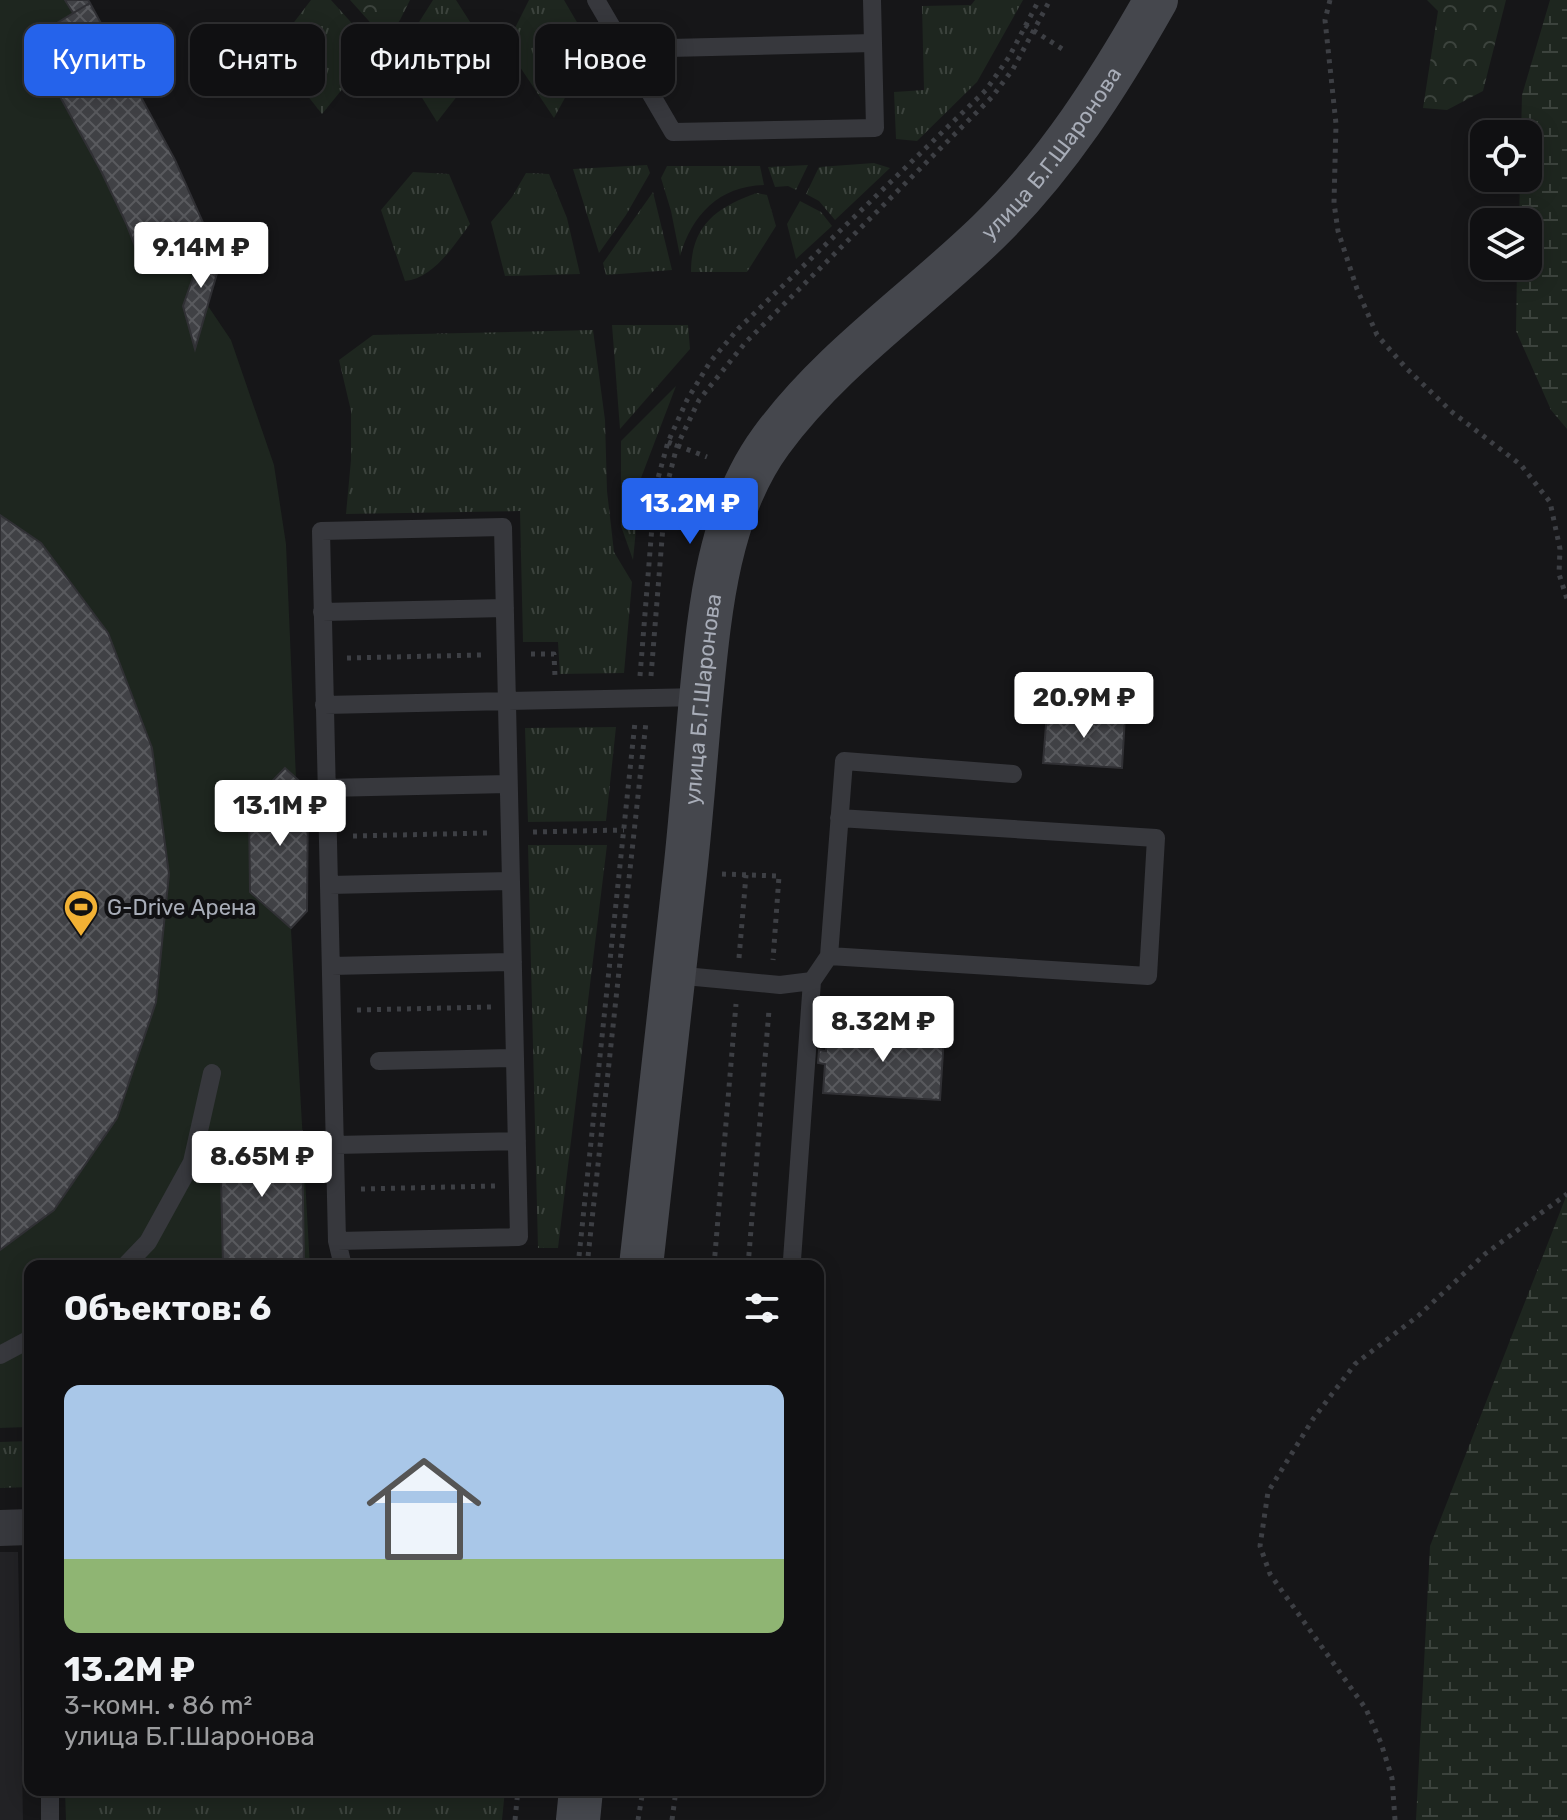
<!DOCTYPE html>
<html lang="ru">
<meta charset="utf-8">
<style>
body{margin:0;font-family:Rubik,sans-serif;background:#1e1e20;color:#f1f3f6;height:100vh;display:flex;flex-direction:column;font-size:30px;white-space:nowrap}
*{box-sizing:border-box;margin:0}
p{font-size:26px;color:#9c9d9f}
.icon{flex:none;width:44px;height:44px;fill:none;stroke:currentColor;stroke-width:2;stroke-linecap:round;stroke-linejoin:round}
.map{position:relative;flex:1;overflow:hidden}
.details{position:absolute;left:24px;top:1260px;width:800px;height:536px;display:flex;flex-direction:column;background:#101012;border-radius:16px;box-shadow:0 4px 20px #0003,0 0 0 2px #303032}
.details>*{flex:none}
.guide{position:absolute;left:24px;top:24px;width:800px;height:72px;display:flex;gap:16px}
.fabs{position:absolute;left:1470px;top:120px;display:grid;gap:16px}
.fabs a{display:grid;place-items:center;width:72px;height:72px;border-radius:16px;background:#101012;box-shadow:0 4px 20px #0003,0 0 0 2px #303032;font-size:40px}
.price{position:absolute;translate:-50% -68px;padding:0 18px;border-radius:8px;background:#fff;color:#222;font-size:26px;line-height:52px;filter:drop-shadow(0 2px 4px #0008)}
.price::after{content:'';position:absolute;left:50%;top:48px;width:24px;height:18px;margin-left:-12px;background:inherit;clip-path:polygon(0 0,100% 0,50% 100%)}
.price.active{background:#2563eb;color:#fff}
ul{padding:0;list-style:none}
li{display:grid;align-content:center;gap:16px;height:424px;padding:0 40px}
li+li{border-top:2px solid #303032}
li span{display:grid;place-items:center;height:248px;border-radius:16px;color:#555}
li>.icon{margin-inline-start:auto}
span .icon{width:144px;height:144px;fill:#fffc;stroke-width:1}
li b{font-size:34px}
h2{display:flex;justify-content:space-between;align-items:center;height:96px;padding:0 40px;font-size:34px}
.tag{padding:0 28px;border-radius:16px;background:#101012;box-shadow:0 4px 20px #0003,0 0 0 2px #303032;font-size:28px;line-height:72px}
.tag.active{background:#2563eb;color:#fff}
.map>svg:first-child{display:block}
.built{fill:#222225}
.grass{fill:url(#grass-tufts)}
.forest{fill:url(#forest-crowns)}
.wetland{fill:url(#wetland-marsh)}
.garden{fill:#1e261f}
.building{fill:url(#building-cross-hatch);stroke:#303034;stroke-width:2}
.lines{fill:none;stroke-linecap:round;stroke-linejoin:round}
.path{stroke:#3d3f44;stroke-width:5;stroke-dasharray:4 6;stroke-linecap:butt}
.service{stroke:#37383d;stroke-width:18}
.minor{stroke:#37383d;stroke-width:36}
.secondary{stroke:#45474d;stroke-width:44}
.labels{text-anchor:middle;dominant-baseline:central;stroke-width:8;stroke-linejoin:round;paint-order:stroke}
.street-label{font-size:22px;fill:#a8adb8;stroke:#111113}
.poi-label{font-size:22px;fill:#a8adb8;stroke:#111113;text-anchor:start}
</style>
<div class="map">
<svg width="1567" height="1820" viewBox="0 0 1567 1820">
<defs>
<pattern id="grass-tufts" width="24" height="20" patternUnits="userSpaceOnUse" patternTransform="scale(2)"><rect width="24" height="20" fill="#1e261f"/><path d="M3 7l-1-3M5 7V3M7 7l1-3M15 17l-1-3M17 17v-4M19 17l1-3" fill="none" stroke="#3c433d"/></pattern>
<pattern id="forest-crowns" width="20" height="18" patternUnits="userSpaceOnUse" patternTransform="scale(2)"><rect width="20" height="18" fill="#1e261f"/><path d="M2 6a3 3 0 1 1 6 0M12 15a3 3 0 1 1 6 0" fill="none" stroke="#3c433d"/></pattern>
<pattern id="wetland-marsh" width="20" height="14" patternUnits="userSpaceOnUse" patternTransform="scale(2)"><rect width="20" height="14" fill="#1e261f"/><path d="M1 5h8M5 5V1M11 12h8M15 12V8" fill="none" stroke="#3c433d"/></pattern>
<pattern id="building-cross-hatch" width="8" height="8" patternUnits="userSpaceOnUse" patternTransform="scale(2)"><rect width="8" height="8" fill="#404145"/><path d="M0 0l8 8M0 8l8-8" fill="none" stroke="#595a5e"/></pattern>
</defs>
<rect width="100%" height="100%" fill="#161618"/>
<path class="built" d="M 0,1552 L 18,1552 L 23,1820 L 0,1820 Z"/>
<path class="grass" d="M 311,0 L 331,0 L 375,49 L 322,114 L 272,51 Z
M 433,0 L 456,0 L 486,47 L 475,73 L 437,122 L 397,57 Z
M 529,0 L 564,0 L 592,48 L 554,118 L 506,46 Z
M 975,0 L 1023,0 L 977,82 L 917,141 L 896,139 L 894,92 L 924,90 L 922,6 L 971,5 Z
M 874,163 L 890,168 L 835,220 L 819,201 L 806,194 L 819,167 Z
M 647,165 L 650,173 L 626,215 L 599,253 L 573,169 Z
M 808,165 L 796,190 L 788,186 L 775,187 L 768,167 Z
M 667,166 L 760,166 L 764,185 C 719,186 692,215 680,256 L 671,211 L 661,178 Z
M 413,172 L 449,174 L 470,224 C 455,244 433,279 405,281 L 381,210 Z
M 526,173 L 549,174 L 567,218 L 580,274 L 505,276 L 491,222 L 512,197 Z
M 653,192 L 672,270 L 606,275 L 603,263 Z
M 757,193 L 767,195 L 776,226 L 747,272 L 691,272 C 691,225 717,207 757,193 Z
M 800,201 L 821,212 L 832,226 L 796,259 L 787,224 Z
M 612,325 L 688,325 L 690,349 L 620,429 Z
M 593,330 L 605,420 L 607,491 L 614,552 L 632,582 L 624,673 L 560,674 L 558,642 L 523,642 L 520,511 L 346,514 L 351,460 L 351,411 L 339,360 L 373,335 Z
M 676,386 L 641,478 L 633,560 L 621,526 L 621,441 Z
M 616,727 L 606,821 L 528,822 L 525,728 Z
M 528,845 L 607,845 L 558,1248 L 538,1248 Z
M 30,1441 L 30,1487 L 0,1488 L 0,1442 Z
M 65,1790 L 505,1790 L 502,1820 L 66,1820 Z"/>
<path class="forest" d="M 350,0 L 410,0 L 400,20 L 386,40 Z
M 1427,0 L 1506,0 L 1483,91 L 1447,110 L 1423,108 L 1438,11 Z"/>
<path class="wetland" d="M 1550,0 L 1567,0 L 1567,429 L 1551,410 L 1516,331 L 1517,266 L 1528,266 L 1528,222 L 1519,222 L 1520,178 L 1528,178 L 1528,134 L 1521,134 L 1522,95 Z
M 1567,1194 L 1567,1820 L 1416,1820 L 1430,1546 Z"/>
<path class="garden" d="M 0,0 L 88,0 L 90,3 L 175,160 L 220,263 L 208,306 L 231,340 L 274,465 L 286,544 L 296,778 L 308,789 L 307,911 L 291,929 L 310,1266 L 30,1266 L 30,1427 L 0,1428 Z"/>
<path class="building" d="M 65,0 L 88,0 L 90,3 L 73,13 Z
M 90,3 L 175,160 L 213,245 L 145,272 L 126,223 L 101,171 L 29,40 Z
M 213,245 L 220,263 L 195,349 L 183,306 L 196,269 L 193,253 Z
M 0,515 L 41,543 L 108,633 L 152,748 L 169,874 L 156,1002 L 117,1118 L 54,1210 L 0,1250 Z
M 1047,712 L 1125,716 L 1122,768 L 1043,763 Z
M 285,768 L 308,789 L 307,911 L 291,928 L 250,892 L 249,805 Z
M 827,1029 L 944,1036 L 940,1100 L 823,1093 L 825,1064 L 818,1063 L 819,1050 L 826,1051 Z
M 302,1131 L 304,1266 L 223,1266 L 220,1132 Z"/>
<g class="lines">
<path class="path" d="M 1330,0 L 1325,20 L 1336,124 L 1334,203 L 1338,231 L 1357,289 L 1377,335 L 1406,368 L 1452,412 L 1521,465 L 1550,502 L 1560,549 L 1559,574 L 1567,599
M 1025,25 L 1067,52
M 668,442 L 707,457
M 531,654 L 554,654 L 555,677
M 347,658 L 481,655
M 640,676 L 655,489 L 668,442 L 687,400 L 710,362 L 738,329 L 986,90 L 1009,57 L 1039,0
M 651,676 L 666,489 L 677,446 L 699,400 L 745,343 L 992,97 L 1013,69 L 1050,0
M 533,832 L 624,830
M 353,836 L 487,833
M 722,874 L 779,876 L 773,960
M 739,958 L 746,875
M 357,1010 L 491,1007
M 361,1189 L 495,1186
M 578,1266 L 635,722
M 587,1266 L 646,722
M 714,1266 L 736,1004
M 748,1266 L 769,1010
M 515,1820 L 518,1790
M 638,1820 L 643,1790
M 672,1820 L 676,1790
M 1395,1820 L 1392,1778 L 1381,1743 L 1366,1709 L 1270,1574 L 1260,1546 L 1268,1492 L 1313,1419 L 1355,1364 L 1418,1316 L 1485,1254 L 1567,1194"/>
<path class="service" d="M 596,0 L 673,132 L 875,128 L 872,0
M 627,49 L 873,43
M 322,612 L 505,608
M 324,705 L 701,697
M 326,788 L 508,784
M 329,885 L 511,881
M 829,956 L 1148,976 L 1156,838 L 839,818
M 331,966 L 513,962
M 674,975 L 780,985 L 812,981 L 829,956 L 844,761 L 1013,774
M 379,1061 L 515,1058
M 335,1145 L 517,1141
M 337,1241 L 519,1237 L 503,527 L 321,531 L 337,1241 L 343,1266
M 792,1260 L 812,981
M 125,1266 L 148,1242 L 192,1162 L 212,1073
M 0,1355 L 30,1339
M 50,1790 L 50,1820"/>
<path class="minor" d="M 0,1528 L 30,1527"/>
<g class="secondary">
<path id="s1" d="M 641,1266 C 656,1135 671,1004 685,873 C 691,818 695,764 700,709 C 709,619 716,516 771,441 C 830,360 917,301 988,232 C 1057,165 1109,83 1156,0"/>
<path d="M 578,1820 L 581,1790"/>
</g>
</g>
<defs>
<g id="stadium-pin" transform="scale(1.8)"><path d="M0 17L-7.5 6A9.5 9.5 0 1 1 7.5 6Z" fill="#f2b134" stroke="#111113"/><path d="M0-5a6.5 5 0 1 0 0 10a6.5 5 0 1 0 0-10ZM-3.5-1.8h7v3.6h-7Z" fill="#111"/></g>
</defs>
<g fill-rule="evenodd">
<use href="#stadium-pin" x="81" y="907"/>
</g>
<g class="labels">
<g class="street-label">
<text stroke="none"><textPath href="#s1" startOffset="1244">улица Б.Г.Шаронова</textPath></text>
<text stroke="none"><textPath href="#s1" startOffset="570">улица Б.Г.Шаронова</textPath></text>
</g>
<g class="poi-label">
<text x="107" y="907">G-Drive Арена</text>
</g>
</g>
</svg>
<div class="fabs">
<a><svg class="icon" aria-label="locate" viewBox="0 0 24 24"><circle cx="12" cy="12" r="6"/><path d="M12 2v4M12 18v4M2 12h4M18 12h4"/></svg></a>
<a><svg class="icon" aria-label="layers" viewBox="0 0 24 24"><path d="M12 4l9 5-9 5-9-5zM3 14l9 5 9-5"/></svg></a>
</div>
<b class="price" style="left:201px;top:290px">9.14M ₽</b>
<b class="price active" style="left:690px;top:546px">13.2M ₽</b>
<b class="price" style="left:1084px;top:740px">20.9M ₽</b>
<b class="price" style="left:280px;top:848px">13.1M ₽</b>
<b class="price" style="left:883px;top:1064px">8.32M ₽</b>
<b class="price" style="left:262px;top:1199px">8.65M ₽</b>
<div class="guide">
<a class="tag active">Купить</a>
<a class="tag">Снять</a>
<a class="tag">Фильтры</a>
<a class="tag">Новое</a>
</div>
<section class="details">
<h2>Объектов: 6<svg class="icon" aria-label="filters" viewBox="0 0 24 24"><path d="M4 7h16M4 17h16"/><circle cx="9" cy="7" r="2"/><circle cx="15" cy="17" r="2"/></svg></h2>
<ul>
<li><span style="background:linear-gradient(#a9c7e8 70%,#8fb573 0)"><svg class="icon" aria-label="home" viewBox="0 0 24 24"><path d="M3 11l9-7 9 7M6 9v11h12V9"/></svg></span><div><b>13.2M ₽</b><p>3-комн. · 86 m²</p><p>улица Б.Г.Шаронова</p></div></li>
</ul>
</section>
</div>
